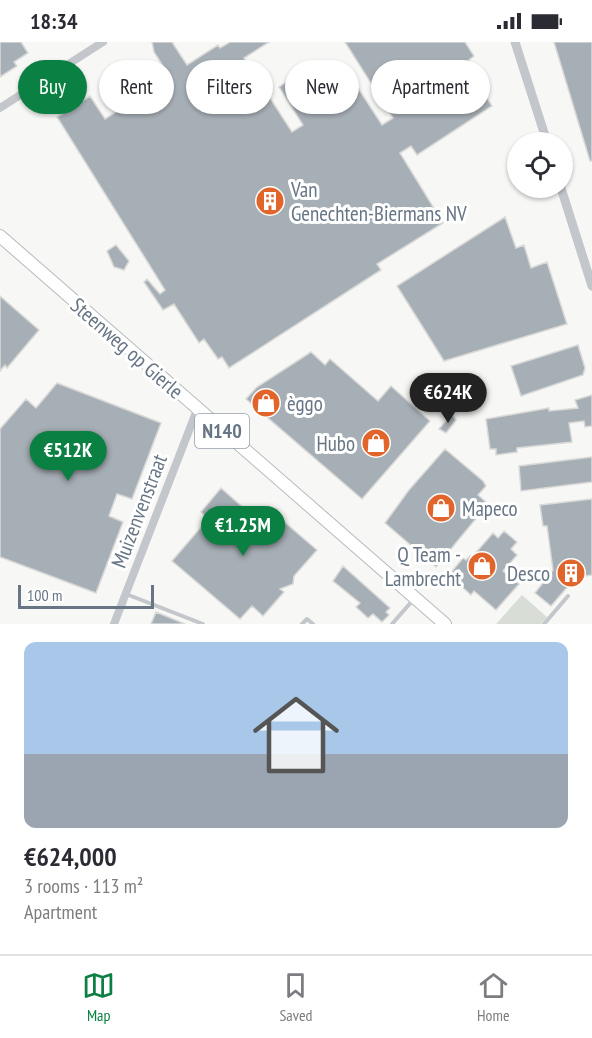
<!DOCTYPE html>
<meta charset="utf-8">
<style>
body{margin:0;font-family:"PT Sans Narrow",sans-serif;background:#f7f7f7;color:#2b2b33;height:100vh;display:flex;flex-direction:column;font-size:22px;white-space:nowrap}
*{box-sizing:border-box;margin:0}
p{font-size:20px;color:#7c7c81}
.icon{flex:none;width:33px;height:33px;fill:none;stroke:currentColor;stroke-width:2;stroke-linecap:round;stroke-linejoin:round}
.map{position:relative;height:582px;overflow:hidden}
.sheet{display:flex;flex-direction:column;background:#fff;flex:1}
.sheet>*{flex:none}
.guide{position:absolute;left:18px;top:18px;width:556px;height:54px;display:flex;gap:12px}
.fabs{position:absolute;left:507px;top:90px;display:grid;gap:12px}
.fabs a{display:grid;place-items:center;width:66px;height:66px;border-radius:50%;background:#fff;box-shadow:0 2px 4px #0004;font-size:30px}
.scale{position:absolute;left:18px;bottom:15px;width:136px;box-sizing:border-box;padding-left:6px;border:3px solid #677585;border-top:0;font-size:16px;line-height:21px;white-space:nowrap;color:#677585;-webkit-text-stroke:4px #fff;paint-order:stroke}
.price{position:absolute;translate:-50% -51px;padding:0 14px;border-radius:21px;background:#0b8043;color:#fff;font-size:20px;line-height:39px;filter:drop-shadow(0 2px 3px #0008)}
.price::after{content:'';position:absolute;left:50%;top:36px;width:18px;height:14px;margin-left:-9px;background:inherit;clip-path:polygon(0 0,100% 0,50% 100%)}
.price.on{background:#222;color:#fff}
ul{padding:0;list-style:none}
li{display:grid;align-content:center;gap:12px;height:318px;padding:0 24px}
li+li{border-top:2px solid #e1e1e2}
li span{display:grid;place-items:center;height:186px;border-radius:12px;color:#555}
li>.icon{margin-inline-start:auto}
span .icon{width:108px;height:108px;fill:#fffc;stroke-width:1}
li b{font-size:26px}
.pill{padding:0 21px;border-radius:27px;background:#fff;box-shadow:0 2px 4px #0004;font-size:21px;line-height:54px}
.pill.on{background:#0b8043;color:#fff}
.status{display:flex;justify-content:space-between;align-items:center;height:42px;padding:0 30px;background:#fff;direction:ltr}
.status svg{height:16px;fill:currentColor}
.tab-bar{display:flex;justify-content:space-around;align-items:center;height:84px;border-top:2px solid #e1e1e2;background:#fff;font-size:16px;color:#7c7c81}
.tab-bar a{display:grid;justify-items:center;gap:3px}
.tab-bar .on{color:#0b8043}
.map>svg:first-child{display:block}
.green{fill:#d8ded6}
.building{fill:#a7afb6;stroke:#d9d9d7;stroke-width:1.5}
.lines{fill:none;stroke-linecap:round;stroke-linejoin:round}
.primary-casing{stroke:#b6babe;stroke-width:14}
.service{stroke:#c3c6ca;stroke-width:4}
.minor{stroke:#c3c6ca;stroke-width:8}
.tertiary{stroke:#c3c6ca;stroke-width:9}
.primary{stroke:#fff;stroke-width:12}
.labels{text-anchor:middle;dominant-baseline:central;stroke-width:6;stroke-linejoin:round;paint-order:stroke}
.shield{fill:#fff;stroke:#959eaa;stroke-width:1.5}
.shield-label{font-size:20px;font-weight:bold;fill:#677585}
.poi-label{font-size:21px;fill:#677585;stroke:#fff;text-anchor:start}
.street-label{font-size:21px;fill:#677585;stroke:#fff}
</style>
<div class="status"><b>18:34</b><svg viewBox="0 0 49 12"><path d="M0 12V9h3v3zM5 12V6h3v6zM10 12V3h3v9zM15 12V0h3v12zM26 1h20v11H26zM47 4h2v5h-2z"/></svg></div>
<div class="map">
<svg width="592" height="582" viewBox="0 0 592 582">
<rect width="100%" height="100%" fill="#f7f7f5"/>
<path class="green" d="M 522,553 L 547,575 L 541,582 L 496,582 Z"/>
<path class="building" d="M 0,0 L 21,0 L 28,11 L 14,20 L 17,24 L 0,35 Z
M 152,0 L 172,0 L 187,23 L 218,3 L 220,6 L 230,0 L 269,0 L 244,16 L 292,90 L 303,83 L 279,45 L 300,31 L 314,55 L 349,32 L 382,83 L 393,76 L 345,0 L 465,0 L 474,14 L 469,18 L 483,39 L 478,42 L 492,64 L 417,113 L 411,104 L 400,111 L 443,181 L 377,222 L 381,228 L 229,326 L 222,315 L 218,317 L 204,297 L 199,301 L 174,262 L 163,268 L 144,240 L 147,237 L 160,252 L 165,248 L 57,75 L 90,54 L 105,77 L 170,35 L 154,10 Z
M 554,0 L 592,0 L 592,119 L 590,119 Z
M 505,175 L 516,206 L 524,203 L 531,226 L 547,220 L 567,282 L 444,319 L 397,244 Z
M 116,203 L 129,219 L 124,228 L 114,225 L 107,209 Z
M 0,254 L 39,288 L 7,326 L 5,323 L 0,329 Z
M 578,303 L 585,326 L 583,333 L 521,354 L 511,324 Z
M 311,310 L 325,323 L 330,317 L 378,359 L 391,344 L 430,379 L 362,457 L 246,357 L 257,345 Z
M 57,341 L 161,381 L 132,457 L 117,452 L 109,474 L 123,480 L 96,551 L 0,515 L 0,387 L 26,357 L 36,366 Z
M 592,353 L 592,384 L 585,385 L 584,379 L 569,381 L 572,400 L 517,406 L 517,410 L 496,413 L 496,407 L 490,407 L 486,377 L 549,366 L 549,369 L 578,366 L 575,358 Z
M 452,372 L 456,378 L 446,391 L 439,387 Z
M 445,407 L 483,439 L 486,444 L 478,453 L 488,462 L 436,525 L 385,481 L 409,448 Z
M 592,415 L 592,440 L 521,449 L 519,424 Z
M 221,446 L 265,485 L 275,472 L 317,508 L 294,534 L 293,542 L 280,547 L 284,550 L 263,574 L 252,564 L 240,577 L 172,519 L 208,477 L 201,470 Z
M 592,457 L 592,533 L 576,535 L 551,564 L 535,551 L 553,528 L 547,484 L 543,484 L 540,463 Z
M 504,489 L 517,500 L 511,507 L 517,513 L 503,529 L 519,542 L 496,568 L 474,549 L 471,553 L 449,533 L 463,516 L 466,518 L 470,514 L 472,515 L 493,491 L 498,496 Z
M 343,524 L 390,566 L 386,570 L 389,573 L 382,580 L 373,572 L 368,576 L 356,565 L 360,561 L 333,539 Z
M 156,570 L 185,582 L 151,582 Z"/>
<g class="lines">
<g class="primary-casing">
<path id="primary" d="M 0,194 L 445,582"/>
</g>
<path class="service" d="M 126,552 L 203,582
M 302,582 L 307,577 L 313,582
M 392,582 L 413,558
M 544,582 L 568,554"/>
<path class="minor" d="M 0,66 L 103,0
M 114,582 L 197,368"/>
<path class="tertiary" d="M 515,0 L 547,100
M 561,146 L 592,244"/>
<use href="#primary" class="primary"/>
</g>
<defs>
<g id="building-disc" transform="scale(1.5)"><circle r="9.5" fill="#e1652b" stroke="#fff"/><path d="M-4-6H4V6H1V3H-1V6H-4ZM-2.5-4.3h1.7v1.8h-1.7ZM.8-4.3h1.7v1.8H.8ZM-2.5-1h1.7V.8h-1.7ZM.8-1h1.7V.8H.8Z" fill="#fff"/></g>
<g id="shop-disc" transform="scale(1.5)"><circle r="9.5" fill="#e1652b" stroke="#fff"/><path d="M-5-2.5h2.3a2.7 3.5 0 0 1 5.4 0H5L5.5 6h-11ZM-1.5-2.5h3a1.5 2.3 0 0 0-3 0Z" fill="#fff"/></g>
</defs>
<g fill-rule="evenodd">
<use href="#building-disc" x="270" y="159"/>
<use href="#shop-disc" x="266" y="361"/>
<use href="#shop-disc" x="376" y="401"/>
<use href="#shop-disc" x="441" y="466"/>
<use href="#shop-disc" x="482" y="524"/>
<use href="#building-disc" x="571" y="531"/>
</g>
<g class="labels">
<rect class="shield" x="195" y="372" width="54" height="34" rx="4.5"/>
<g class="shield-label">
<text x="222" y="389">N140</text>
</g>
<g class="poi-label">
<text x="291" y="147">Van<tspan x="291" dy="24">Genechten-Biermans NV</tspan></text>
<text x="287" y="361">èggo</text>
<text x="355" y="401" text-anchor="end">Hubo</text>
<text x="462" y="466">Mapeco</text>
<text x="461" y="512" text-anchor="end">Q Team -<tspan x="461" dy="24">Lambrecht</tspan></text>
<text x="550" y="531" text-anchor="end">Desco</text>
</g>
<g class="street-label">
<text transform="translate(127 306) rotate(41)">Steenweg op Gierle</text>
<text transform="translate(139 469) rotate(-69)">Muizenvenstraat</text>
</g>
</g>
</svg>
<div class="fabs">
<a><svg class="icon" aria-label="locate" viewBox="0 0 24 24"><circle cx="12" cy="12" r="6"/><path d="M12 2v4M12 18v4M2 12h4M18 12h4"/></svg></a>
</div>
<div class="scale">100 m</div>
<b class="price on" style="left:448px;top:382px">€624K</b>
<b class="price" style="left:68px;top:440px">€512K</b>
<b class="price" style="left:243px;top:515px">€1.25M</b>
<div class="guide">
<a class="pill on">Buy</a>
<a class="pill">Rent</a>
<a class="pill">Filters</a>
<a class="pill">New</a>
<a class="pill">Apartment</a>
</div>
</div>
<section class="sheet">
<ul>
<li><span style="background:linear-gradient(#a9c7e8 60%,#9aa5b1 0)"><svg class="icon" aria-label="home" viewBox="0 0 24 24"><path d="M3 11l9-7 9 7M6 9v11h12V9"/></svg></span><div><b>€624,000</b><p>3 rooms · 113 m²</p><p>Apartment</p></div></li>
</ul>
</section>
<nav class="tab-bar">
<a class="on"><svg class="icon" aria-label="map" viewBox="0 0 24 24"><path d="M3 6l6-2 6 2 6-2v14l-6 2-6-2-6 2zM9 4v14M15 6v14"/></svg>Map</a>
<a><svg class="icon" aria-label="saved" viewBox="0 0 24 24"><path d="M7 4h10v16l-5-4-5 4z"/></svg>Saved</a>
<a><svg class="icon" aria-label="home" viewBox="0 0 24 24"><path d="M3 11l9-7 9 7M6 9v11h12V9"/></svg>Home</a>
</nav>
